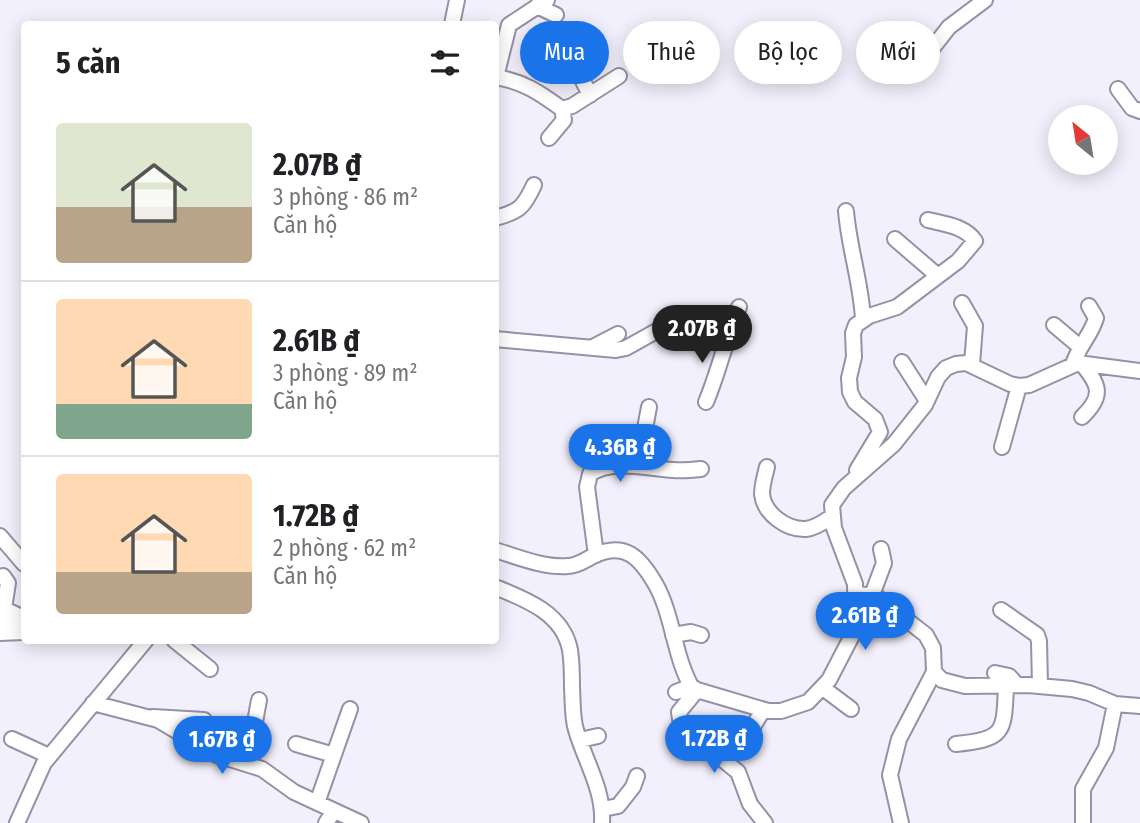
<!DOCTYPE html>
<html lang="vi">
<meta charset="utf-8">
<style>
body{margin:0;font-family:"Fira Sans Condensed",sans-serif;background:#f2f2f2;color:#202124;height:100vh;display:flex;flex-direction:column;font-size:26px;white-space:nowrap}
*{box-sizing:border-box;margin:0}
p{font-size:23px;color:#757577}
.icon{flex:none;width:38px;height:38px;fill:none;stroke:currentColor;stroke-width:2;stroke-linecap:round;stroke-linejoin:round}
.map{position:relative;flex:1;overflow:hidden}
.panel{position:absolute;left:21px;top:21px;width:478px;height:623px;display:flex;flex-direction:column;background:#fff;border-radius:7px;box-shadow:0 4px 18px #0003}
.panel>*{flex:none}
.hud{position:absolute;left:520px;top:21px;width:514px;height:63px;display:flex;gap:14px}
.needle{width:46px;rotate:330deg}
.buttons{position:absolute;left:1048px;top:105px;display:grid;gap:14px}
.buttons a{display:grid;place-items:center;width:70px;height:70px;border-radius:50%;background:#fff;box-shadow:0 4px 18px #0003;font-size:35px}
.price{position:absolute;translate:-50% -60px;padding:0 16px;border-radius:24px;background:#1a73e8;color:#fff;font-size:23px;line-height:46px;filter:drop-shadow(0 2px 4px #0008)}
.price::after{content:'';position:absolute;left:50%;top:42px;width:21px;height:16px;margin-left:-10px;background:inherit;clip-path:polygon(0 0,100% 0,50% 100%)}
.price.active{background:#222;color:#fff}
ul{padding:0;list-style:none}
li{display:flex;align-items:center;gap:21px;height:175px;padding:0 35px}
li+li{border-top:2px solid #e0e0e0}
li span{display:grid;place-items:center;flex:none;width:196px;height:140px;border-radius:7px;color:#555}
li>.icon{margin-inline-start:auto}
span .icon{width:84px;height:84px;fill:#fffc;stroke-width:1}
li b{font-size:30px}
h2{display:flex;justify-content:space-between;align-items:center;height:84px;padding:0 35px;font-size:30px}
.tag{padding:0 24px;border-radius:32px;background:#fff;box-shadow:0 4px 18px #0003;font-size:24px;line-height:63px}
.tag.active{background:#1a73e8;color:#fff}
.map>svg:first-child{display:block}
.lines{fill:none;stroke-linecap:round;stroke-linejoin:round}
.minor-casing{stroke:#9691a6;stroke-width:18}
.minor{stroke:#fff;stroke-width:14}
</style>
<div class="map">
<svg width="1140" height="823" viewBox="0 0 1140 823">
<rect width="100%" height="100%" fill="#f3f0fd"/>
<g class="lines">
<g class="minor-casing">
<path id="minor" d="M 537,6 L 556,15
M 452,24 L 457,0
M 576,52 L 579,73 L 590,95
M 913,73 L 949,27 L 985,0
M 495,77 C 523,81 540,93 562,109 L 564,120 L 549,138
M 496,77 L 509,25 L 547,0
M 1118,89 L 1132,108 L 1140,111
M 562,109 L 572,106 L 619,76
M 846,211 C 849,248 861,282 863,319
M 495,218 C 519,212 524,207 534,185
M 895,239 L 938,276
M 962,303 L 975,326 L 972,364
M 1054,325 L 1080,347
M 495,339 L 616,350 L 626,348 L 660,329 L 727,338
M 593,347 L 618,334
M 902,362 L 927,401
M 1081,363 C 1100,385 1104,396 1082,417
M 1073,365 C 1078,346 1091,336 1096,318 L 1089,306
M 706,402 C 719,371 726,338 739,307
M 1002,447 L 1019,386
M 638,466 L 649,407
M 767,467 C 765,475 762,485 762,494 C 764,514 787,530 806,529 C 815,528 824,522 831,517
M 857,470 L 880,432 L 875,419 L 855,402 L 850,392 L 849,378 L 854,357 L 853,333 L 856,325 L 869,316 L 897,307 L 958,261 L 975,241 C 965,226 944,224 928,220
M 0,536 L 24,564
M 495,550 C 518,557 544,568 568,566 C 577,566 585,560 593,556 C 625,541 640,557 656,585 C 673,616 674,655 691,686 L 697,690 L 768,711 L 781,711 L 808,702 L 829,680 L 856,628 L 855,584 L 834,528 L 832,505 L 844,488 L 894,444 L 925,405 L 938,377 L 946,368 L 956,364 L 966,363 L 1010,384 L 1019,386 L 1029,385 L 1078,363 L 1140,371
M 596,555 L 587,487 L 590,474 C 613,458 648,469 673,470 C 682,471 692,470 701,469
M 3,576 L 8,583 L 4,609
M 495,587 C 525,599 563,613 570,650 C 572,662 572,675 572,688 C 573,702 572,717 576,730 C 585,761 604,790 602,823
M 857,594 L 876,596 L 926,635 L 933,648 L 934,672 L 942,680 L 965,686 L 1028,685 L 1072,689 L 1089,693 L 1115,704 L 1140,706
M 872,595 L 884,563 L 881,549
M 0,607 L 24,618
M 1001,610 L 1037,635 L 1039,641 L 1040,686
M 0,620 L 24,632
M 0,633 L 23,632
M 673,635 L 691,632 L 701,635
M 174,640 L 210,669
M 995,673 L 1009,676 L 1017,685
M 823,688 L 851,709
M 697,690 L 679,712 L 680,719 L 705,745 L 738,772 L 750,804 L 765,823
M 676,692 L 691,686
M 93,703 L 158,720 L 217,755 L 262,769 L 294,792 L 361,823
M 153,717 L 204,720
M 748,735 L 763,710
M 12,739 L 49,756
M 580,740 L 598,736
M 296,744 L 334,755
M 956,744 C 1005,739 1004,733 1006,686
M 243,763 L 251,744 L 259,700
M 317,803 L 350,709
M 603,809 L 618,806 L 633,787 L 637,776
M 17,823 L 44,763 L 146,640
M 326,823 L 334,811
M 901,823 L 890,775 L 899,739 L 934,672
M 1083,823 L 1083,789 L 1106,748 L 1115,704"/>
</g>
<use href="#minor" class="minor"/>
</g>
</svg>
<div class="buttons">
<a><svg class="needle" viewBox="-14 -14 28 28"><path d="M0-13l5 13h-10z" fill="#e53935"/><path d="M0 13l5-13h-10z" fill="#757577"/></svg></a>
</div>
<b class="price active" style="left:702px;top:365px">2.07B ₫</b>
<b class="price" style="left:620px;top:484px">4.36B ₫</b>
<b class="price" style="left:865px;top:652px">2.61B ₫</b>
<b class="price" style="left:714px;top:775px">1.72B ₫</b>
<b class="price" style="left:222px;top:776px">1.67B ₫</b>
<div class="hud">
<a class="tag active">Mua</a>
<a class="tag">Thuê</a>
<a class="tag">Bộ lọc</a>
<a class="tag">Mới</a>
</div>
<section class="panel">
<h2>5 căn<svg class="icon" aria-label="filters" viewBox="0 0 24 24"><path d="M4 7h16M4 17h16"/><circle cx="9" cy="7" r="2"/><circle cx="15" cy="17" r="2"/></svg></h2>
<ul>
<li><span style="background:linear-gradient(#dfe7d0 60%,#b9a48a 0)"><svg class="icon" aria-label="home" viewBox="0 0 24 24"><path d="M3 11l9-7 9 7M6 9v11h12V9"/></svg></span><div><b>2.07B ₫</b><p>3 phòng · 86 m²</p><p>Căn hộ</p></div></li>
<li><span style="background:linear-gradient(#ffd9b3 75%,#7fa58c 0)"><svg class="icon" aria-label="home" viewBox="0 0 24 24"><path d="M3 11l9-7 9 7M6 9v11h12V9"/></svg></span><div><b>2.61B ₫</b><p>3 phòng · 89 m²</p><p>Căn hộ</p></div></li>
<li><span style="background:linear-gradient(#ffd9b3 70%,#b9a48a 0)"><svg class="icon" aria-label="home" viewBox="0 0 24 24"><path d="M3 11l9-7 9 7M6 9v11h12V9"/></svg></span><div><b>1.72B ₫</b><p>2 phòng · 62 m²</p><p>Căn hộ</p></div></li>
</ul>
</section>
</div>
